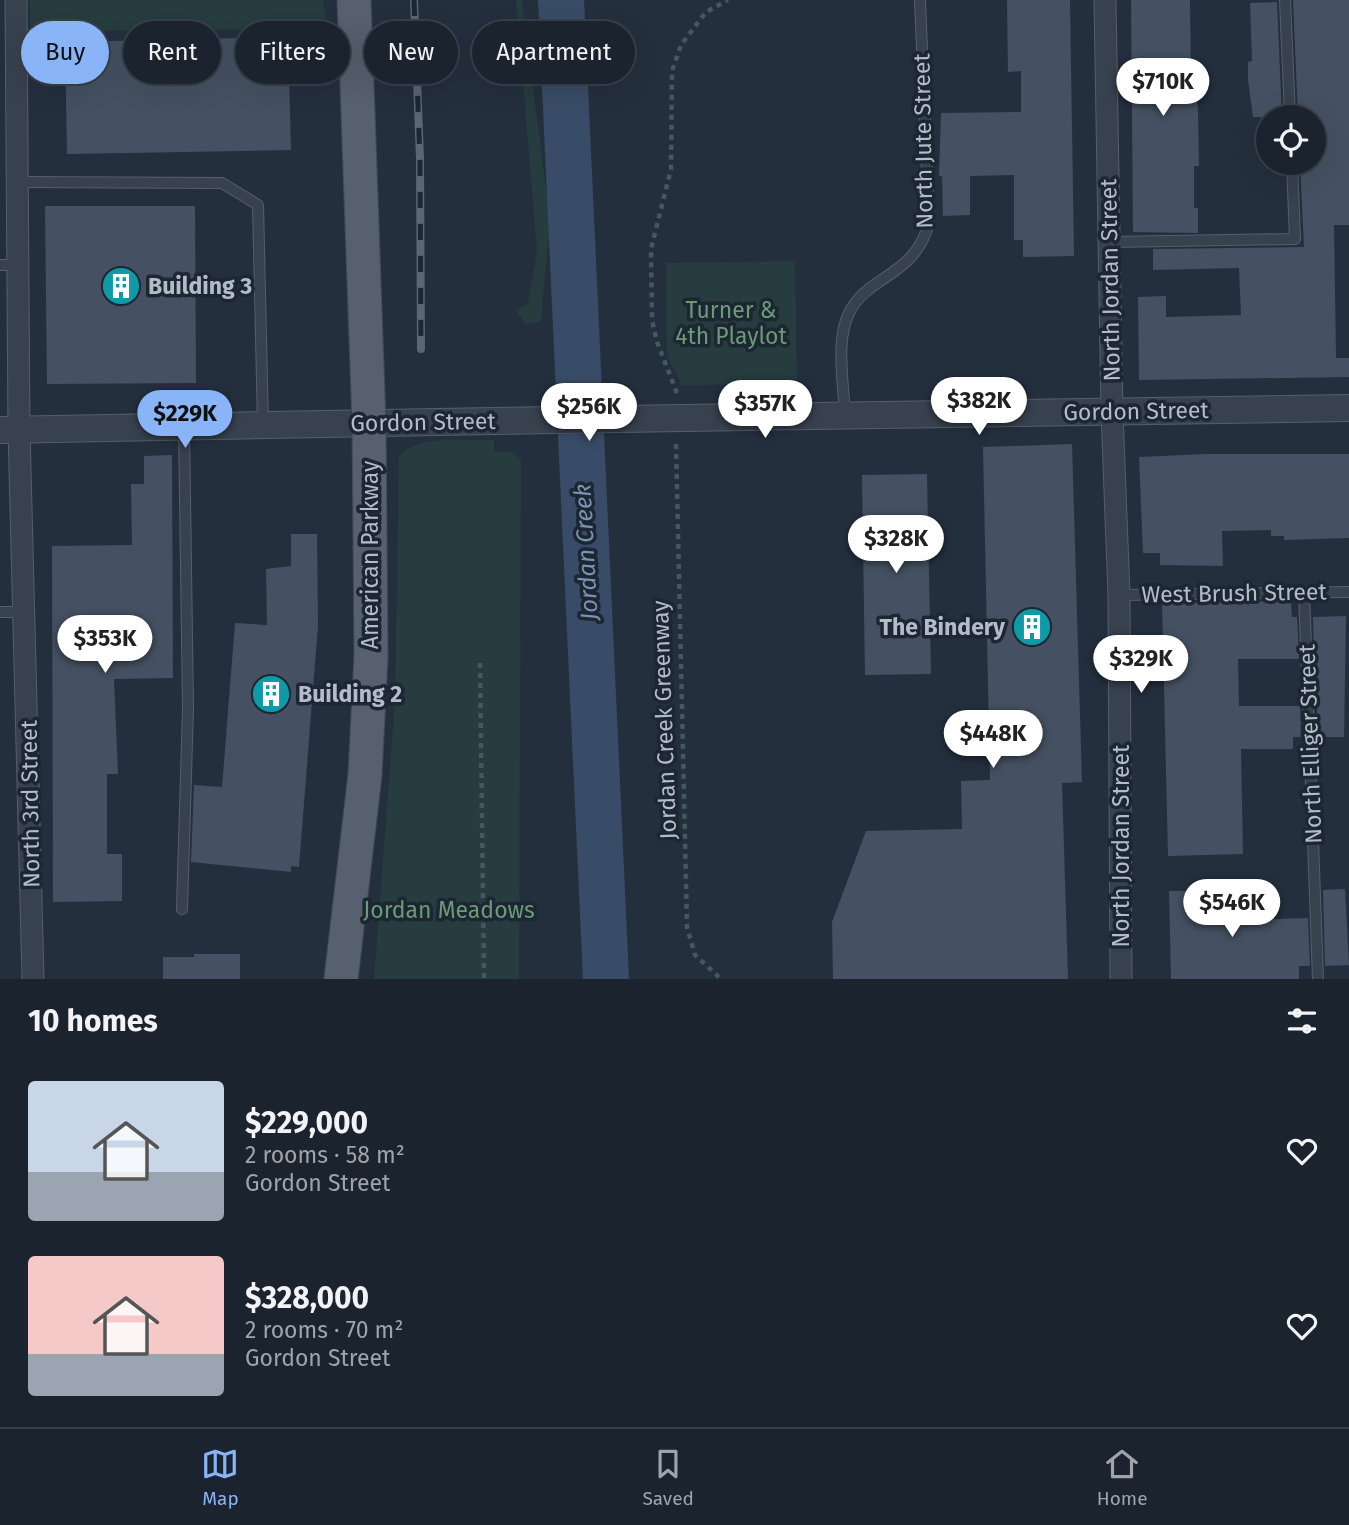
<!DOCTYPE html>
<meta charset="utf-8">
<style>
body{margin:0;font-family:"Fira Sans",sans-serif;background:#242b36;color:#f1f3f6;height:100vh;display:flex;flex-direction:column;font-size:26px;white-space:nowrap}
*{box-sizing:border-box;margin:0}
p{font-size:23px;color:#a0a4aa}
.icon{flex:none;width:38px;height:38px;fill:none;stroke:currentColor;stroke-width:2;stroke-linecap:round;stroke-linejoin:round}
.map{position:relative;height:979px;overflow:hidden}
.side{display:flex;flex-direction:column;background:#1b232e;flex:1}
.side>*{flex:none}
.hud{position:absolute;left:21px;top:21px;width:700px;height:63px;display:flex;gap:14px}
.tools{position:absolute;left:1256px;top:105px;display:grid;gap:14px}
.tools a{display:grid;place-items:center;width:70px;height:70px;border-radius:50%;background:#1b232e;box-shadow:0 7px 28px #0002,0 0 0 2px #39404a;font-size:35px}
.price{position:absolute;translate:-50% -60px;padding:0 16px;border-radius:24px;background:#fff;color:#222;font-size:23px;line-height:46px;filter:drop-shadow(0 2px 4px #0008)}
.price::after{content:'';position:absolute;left:50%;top:42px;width:21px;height:16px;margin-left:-10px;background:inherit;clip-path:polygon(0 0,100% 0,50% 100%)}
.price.current{background:#8ab4f8;color:#111}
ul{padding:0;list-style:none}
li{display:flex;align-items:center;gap:21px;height:175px;padding:0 28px}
li span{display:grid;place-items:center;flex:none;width:196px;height:140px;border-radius:7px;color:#555}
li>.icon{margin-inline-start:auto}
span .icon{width:84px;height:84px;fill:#fffc;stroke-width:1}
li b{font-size:30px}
h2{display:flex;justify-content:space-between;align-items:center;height:84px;padding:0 28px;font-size:30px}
.pill{padding:0 24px;border-radius:32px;background:#1b232e;box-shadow:0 7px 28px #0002,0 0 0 2px #39404a;font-size:24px;line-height:63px}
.pill.current{background:#8ab4f8;color:#111}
.dock{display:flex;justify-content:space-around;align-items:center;height:98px;border-top:2px solid #39404a;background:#1b232e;font-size:19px;color:#a0a4aa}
.dock a{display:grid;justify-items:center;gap:4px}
.dock .current{color:#8ab4f8}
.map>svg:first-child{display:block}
.green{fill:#263c3f}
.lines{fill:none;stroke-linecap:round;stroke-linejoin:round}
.river{stroke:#394c67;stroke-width:46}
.building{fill:#455162}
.service-casing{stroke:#565f6c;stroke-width:12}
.minor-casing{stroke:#565f6c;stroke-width:23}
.tertiary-casing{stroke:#565f6c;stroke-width:28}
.primary-casing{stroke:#414a57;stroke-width:35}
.path{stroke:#44595c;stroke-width:4.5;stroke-dasharray:5 5;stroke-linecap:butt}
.service{stroke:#38414e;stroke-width:10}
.minor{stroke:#38414e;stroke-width:21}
.tertiary{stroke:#38414e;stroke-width:26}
.primary{stroke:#56606e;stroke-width:33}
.rail-casing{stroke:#5a6575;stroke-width:8}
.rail{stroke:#1d2633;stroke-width:5;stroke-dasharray:16;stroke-linecap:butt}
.tertiary-bridge-casing{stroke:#565f6c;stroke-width:28;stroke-linecap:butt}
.tertiary-bridge{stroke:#38414e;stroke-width:26}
.labels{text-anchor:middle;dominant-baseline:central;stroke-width:7;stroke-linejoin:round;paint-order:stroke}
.street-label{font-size:23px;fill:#b4bcc9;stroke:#1d2633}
.poi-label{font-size:23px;font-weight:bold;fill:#b4bcc9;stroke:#1d2633;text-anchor:start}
.park-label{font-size:23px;fill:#6b9a76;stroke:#1d2633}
.water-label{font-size:24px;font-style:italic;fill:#7c92b1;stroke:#1d2633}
</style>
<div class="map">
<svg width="1349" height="979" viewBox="0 0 1349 979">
<rect width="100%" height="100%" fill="#242f3e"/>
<path class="green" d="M 30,0 L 323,0 L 327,28 L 30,32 Z
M 516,0 L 522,0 L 550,221 L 541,321 L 526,324 L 516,311 L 528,303 L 537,250 Z
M 795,261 L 797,384 L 682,385 L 667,356 L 666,263 Z
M 494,440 L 494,452 L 511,452 L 521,460 L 519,979 L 374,979 L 395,700 L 399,457 C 420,433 465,441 494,440 Z"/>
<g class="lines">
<path class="river" d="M 561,0 L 606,979"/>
</g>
<path class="building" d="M 1007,0 L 1070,0 L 1074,256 L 1023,257 L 1023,240 L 1014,240 L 1014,175 L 970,176 L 970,215 L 943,216 L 942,176 L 939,176 L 941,113 L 1021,112 L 1021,71 L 1008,72 Z
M 1131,0 L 1190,0 L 1191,82 L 1196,82 L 1198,113 L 1199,166 L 1194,166 L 1194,208 L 1198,208 L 1198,233 L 1133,232 Z
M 1293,0 L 1349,0 L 1349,225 L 1334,225 L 1336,358 L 1349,358 L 1349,377 L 1139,380 L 1138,297 L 1166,296 L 1166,317 L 1241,315 L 1239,268 L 1153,270 L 1153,249 L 1304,247 L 1300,163 L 1314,163 L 1314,117 L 1298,117 Z
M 1277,2 L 1282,117 L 1253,117 L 1248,80 L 1248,62 L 1252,61 L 1250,3 Z
M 288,37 L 291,150 L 67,154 L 65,42 Z
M 45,206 L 195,206 L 196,383 L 47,384 Z
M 1072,444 L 1082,782 L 1062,783 L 1068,979 L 833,979 L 832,922 L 866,831 L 962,829 L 961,781 L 990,780 L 983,447 Z
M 1205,454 L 1349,454 L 1349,538 L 1284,540 L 1284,536 L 1271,536 L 1271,530 L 1222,531 L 1223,566 L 1160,565 L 1160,553 L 1143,553 L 1139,457 Z
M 172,455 L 173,678 L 114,679 L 118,774 L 107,774 L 107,854 L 122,854 L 122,901 L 53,902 L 52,546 L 132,545 L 131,484 L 144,484 L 144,456 Z
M 927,474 L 931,674 L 865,675 L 862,475 Z
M 291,534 L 317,534 L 318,625 L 299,867 L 291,866 L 291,872 L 191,862 L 194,785 L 222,787 L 235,623 L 267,625 L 266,569 L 291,566 Z
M 1291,601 L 1292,617 L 1297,617 L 1299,659 L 1238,659 L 1239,706 L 1300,706 L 1301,737 L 1293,737 L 1293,749 L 1241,749 L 1243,854 L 1168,856 L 1162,603 Z
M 1346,616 L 1344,737 L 1317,737 L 1317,658 L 1314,658 L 1313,617 Z
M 1345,889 L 1349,965 L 1325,966 L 1323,890 Z
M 1169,891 L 1249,891 L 1251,920 L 1308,918 L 1310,966 L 1299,966 L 1299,979 L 1171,979 Z
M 194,954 L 240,954 L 240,979 L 163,979 L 163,957 L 194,957 Z"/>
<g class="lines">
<g class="service-casing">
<path id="service" d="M 1285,0 L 1290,117
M 19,182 L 222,183 L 258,205 L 263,425
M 1109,242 L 1295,239 L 1292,163
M 0,265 L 19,265
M 845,416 C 844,385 835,341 849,313 C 868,274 914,278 929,223 L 920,0
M 1304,592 L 1318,979
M 1119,595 L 1349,592
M 0,612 L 25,612
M 182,909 L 188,708 L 184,426"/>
</g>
<g class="minor-casing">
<path id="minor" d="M 16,0 L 19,430 L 33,979
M 1105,0 L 1112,412 L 1119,595 L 1121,979"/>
</g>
<g class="tertiary-casing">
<path id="tertiary" d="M 684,418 L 1349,408
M 0,430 L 494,421"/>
</g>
<g class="primary-casing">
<path id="primary" d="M 341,979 L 365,775 L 371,656 L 369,423 L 354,0"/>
</g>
<path class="path" d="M 677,393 L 657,342 L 652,320 L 651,249 L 671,169 L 672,71 L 681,45 L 706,12 L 728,0
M 676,444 L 687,927 L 695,955 L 721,979
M 480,663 L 484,979"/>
<use href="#service" class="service"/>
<use href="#minor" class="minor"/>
<use href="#tertiary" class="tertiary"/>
<use href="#primary" class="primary"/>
<g class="rail-casing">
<path id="rail" d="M 414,0 L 420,159 L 421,349"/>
</g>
<use href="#rail" class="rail"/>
<g class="tertiary-bridge-casing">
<path id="tertiary-bridge" d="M 494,421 L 684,418"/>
</g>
<use href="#tertiary-bridge" class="tertiary-bridge"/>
</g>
<defs>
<g id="building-disc" transform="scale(2.0125)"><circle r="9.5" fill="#0f9aa8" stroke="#1d2633"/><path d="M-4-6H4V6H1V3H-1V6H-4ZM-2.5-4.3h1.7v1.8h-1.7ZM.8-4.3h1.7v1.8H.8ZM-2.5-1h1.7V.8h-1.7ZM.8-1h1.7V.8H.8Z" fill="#fff"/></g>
</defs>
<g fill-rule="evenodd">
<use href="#building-disc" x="121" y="286"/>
<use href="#building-disc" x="1032" y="627"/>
<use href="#building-disc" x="271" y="694"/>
</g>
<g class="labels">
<g class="street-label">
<text transform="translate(923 141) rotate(-91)">North Jute Street</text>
<text transform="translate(1110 280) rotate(-91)">North Jordan Street</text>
<text transform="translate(1136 411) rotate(-1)">Gordon Street</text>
<text transform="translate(423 422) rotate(-1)">Gordon Street</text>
<text transform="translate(370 555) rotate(-90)">American Parkway</text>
<text transform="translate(1234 593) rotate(-1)">West Brush Street</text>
<text transform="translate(664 720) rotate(-92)">Jordan Creek Greenway</text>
<text transform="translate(1310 744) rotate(-92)">North Elliger Street</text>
<text transform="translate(30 804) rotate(-91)">North 3rd Street</text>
<text transform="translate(1121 846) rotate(-90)">North Jordan Street</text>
</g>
<g class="poi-label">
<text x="148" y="286">Building 3</text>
<text x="1005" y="627" text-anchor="end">The Bindery</text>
<text x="298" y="694">Building 2</text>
</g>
<g class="park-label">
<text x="731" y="310">Turner &amp;<tspan x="731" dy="26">4th Playlot</tspan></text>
<text x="449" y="910">Jordan Meadows</text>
</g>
<g class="water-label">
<text transform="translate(586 552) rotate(-93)">Jordan Creek</text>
</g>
</g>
</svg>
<div class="tools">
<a><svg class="icon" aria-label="locate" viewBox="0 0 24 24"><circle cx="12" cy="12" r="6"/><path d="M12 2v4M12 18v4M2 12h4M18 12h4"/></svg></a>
</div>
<b class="price" style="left:1163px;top:118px">$710K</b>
<b class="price" style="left:979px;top:437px">$382K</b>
<b class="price" style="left:765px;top:440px">$357K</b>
<b class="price" style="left:589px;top:443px">$256K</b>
<b class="price current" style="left:185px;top:450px">$229K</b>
<b class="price" style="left:896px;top:575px">$328K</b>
<b class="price" style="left:105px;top:675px">$353K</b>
<b class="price" style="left:1141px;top:695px">$329K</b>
<b class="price" style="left:993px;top:770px">$448K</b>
<b class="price" style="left:1232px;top:939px">$546K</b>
<div class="hud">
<a class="pill current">Buy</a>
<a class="pill">Rent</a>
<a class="pill">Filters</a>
<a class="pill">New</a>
<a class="pill">Apartment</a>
</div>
</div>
<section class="side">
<h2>10 homes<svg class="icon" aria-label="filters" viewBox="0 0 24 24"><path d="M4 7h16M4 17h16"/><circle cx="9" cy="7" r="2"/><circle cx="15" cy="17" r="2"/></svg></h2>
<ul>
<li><span style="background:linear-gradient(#c9d6e8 65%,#9aa5b1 0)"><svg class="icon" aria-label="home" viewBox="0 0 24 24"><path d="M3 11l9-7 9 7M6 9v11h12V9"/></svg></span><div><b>$229,000</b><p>2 rooms · 58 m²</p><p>Gordon Street</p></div><svg class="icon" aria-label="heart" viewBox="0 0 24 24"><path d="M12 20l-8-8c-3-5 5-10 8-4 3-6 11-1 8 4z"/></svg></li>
<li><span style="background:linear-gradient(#f6c9c9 70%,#9aa5b1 0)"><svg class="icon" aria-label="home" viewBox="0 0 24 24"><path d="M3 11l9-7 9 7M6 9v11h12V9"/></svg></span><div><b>$328,000</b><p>2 rooms · 70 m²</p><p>Gordon Street</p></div><svg class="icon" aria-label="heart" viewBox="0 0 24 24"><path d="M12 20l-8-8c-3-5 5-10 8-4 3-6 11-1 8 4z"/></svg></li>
</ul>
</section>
<nav class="dock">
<a class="current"><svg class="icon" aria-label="map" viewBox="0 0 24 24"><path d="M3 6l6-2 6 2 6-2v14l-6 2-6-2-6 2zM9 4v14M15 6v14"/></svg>Map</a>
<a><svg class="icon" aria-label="saved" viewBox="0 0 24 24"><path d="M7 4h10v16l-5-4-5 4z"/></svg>Saved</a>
<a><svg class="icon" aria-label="home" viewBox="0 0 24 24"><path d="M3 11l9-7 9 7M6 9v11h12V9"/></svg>Home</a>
</nav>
